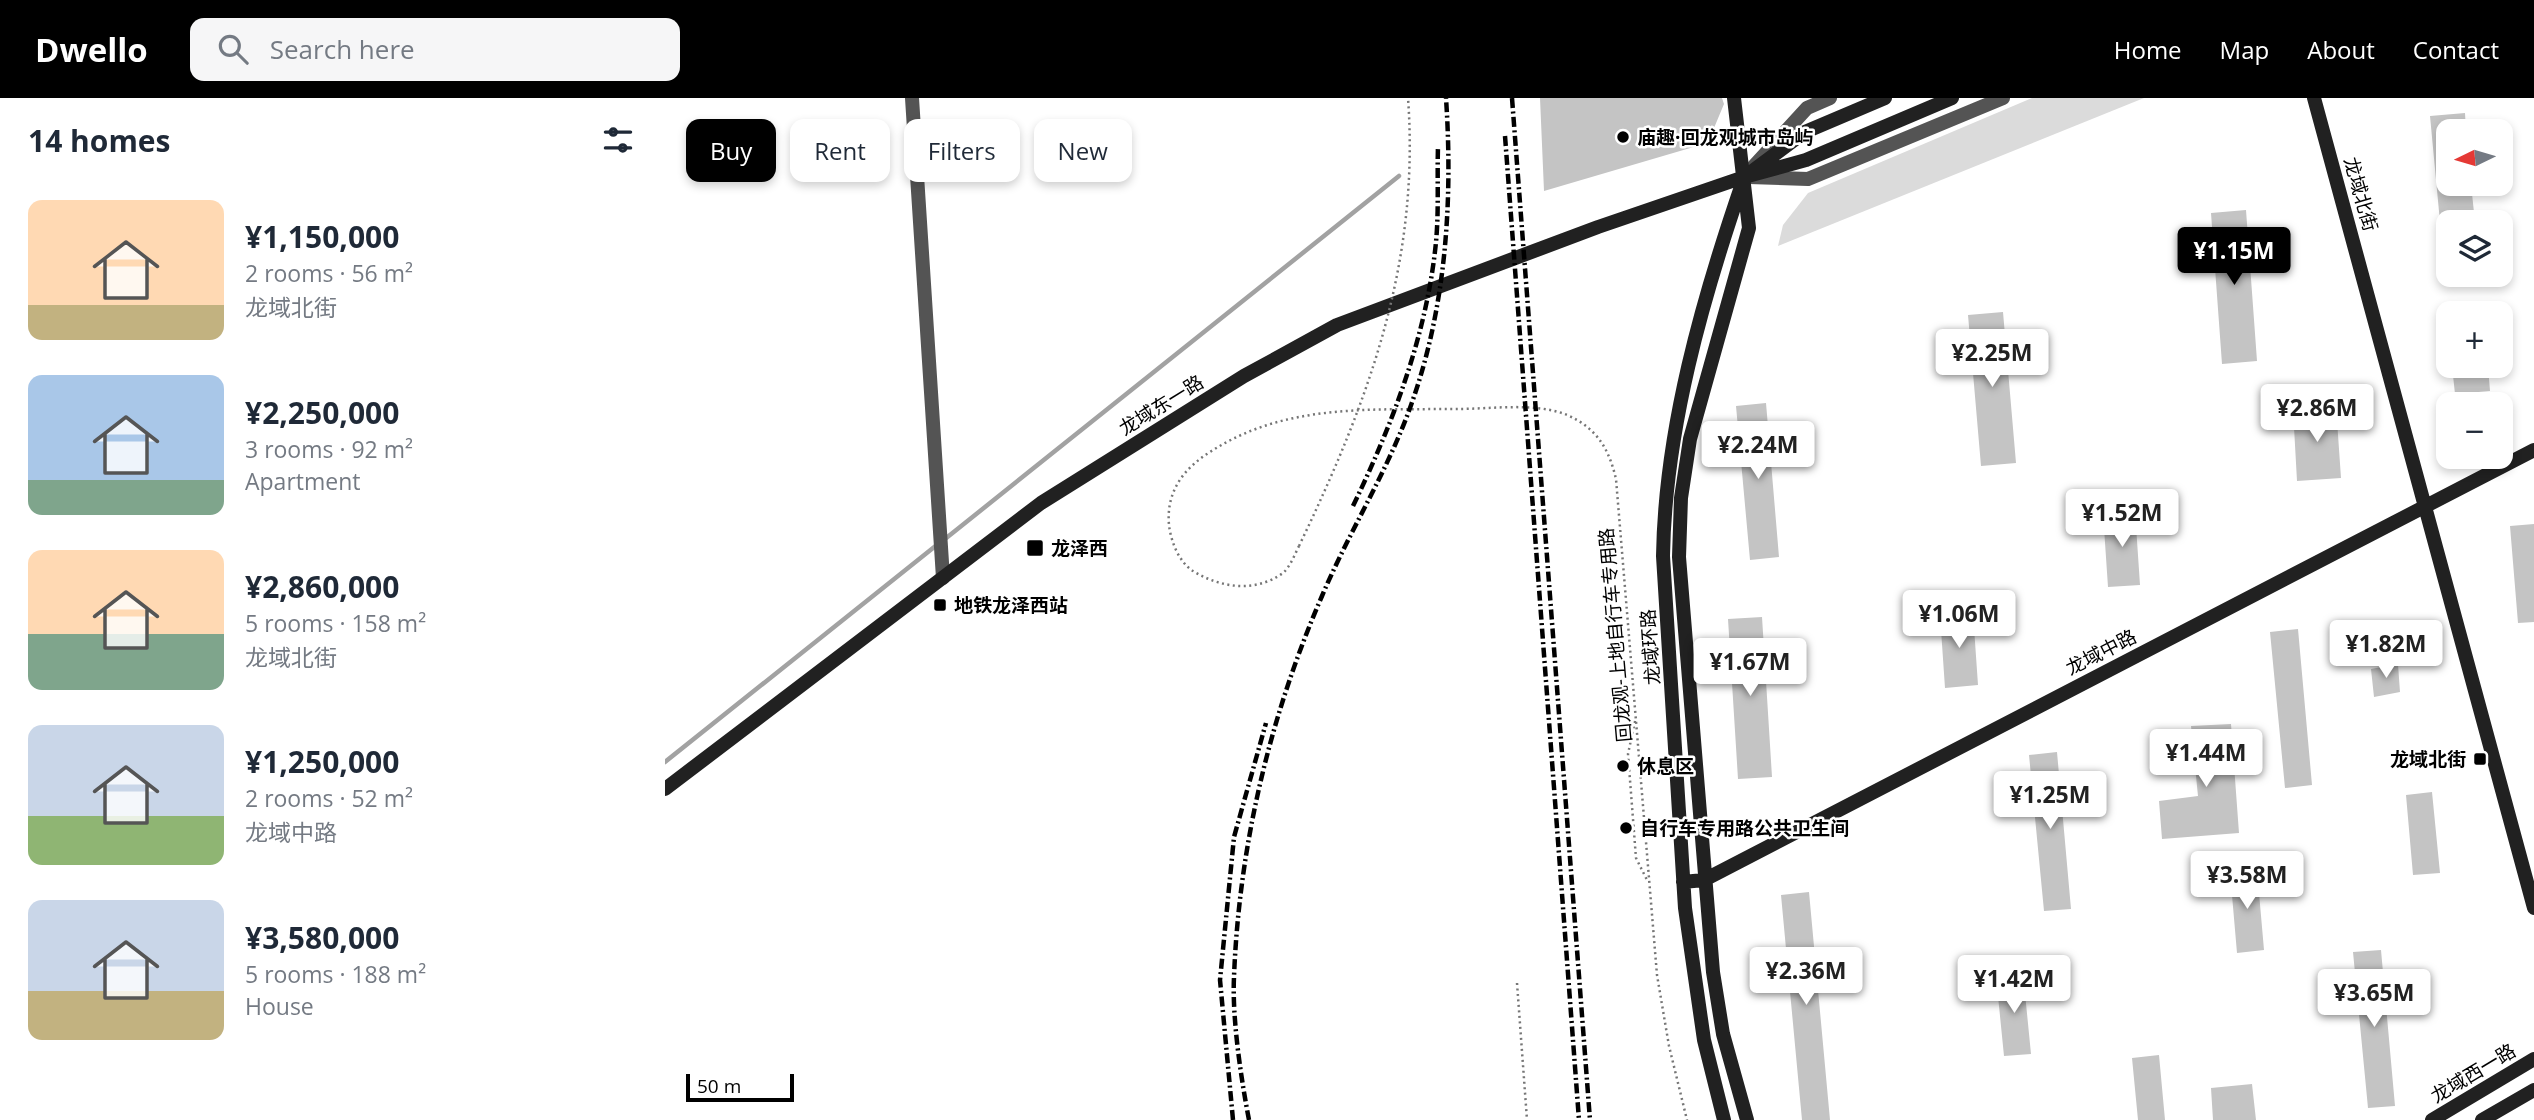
<!DOCTYPE html>
<meta charset="utf-8">
<style>
body{margin:0;font-family:"Open Sans","Noto Sans SC",sans-serif;background:#f6f6f7;color:#1f2937;height:100vh;display:flex;flex-direction:column;font-size:26px;white-space:nowrap}
*{box-sizing:border-box;margin:0}
p{font-size:23px;color:#747a83}
.icon{flex:none;width:38px;height:38px;fill:none;stroke:currentColor;stroke-width:2;stroke-linecap:round;stroke-linejoin:round}
.map{position:relative;flex:1;overflow:hidden}
.drawer{display:flex;flex-direction:column;background:#fff;width:665px}
.drawer>*{flex:none}
.top-card{position:absolute;left:21px;top:21px;width:665px;height:63px;display:flex;gap:14px}
.needle{width:46px;rotate:265deg}
.tools{position:absolute;left:1771px;top:21px;display:grid;gap:14px}
.tools a{display:grid;place-items:center;width:77px;height:77px;border-radius:14px;background:#fff;box-shadow:0 4px 10px #0003;font-size:35px}
.scale{position:absolute;left:21px;bottom:18px;width:108px;box-sizing:border-box;padding-left:7px;border:4px solid #000;border-top:0;font-size:19px;line-height:24px;white-space:nowrap;color:#000;-webkit-text-stroke:5px #fff;paint-order:stroke}
.price{position:absolute;translate:-50% -60px;padding:0 16px;border-radius:7px;background:#fff;color:#222;font-size:23px;line-height:46px;filter:drop-shadow(0 2px 4px #0008)}
.price::after{content:'';position:absolute;left:50%;top:42px;width:21px;height:16px;margin-left:-10px;background:inherit;clip-path:polygon(0 0,100% 0,50% 100%)}
.price.active{background:#000;color:#fff}
ul{padding:0;list-style:none}
li{display:flex;align-items:center;gap:21px;height:175px;padding:0 28px}
li span{display:grid;place-items:center;flex:none;width:196px;height:140px;border-radius:14px;color:#555}
li>.icon{margin-inline-start:auto}
span .icon{width:84px;height:84px;fill:#fffc;stroke-width:1}
li b{font-size:30px}
h2{display:flex;justify-content:space-between;align-items:center;height:84px;padding:0 28px;font-size:30px}
.pill{padding:0 24px;border-radius:14px;background:#fff;box-shadow:0 4px 10px #0003;font-size:24px;line-height:63px}
.pill.active{background:#000;color:#fff}
header{display:flex;align-items:center;gap:42px;box-sizing:border-box;height:98px;padding:0 35px;background:#000;color:#fff}
header strong{font-size:33px}
nav{display:flex;gap:38px;margin-inline-start:auto;font-size:24px}
.search{width:490px;height:63px;background:#f6f6f7;display:flex;align-items:center;gap:18px;box-sizing:border-box;padding:0 24px;border-radius:14px;color:#747a83;font-size:26px}
main{display:flex;flex:1;min-height:0}
.map>svg:first-child{display:block}
.green{fill:#dbdbdb}
.lines{fill:none;stroke-linecap:round;stroke-linejoin:round}
.stream{stroke:#a2a2a2;stroke-width:4.5}
.building{fill:#c4c4c4}
.path{stroke:#767676;stroke-width:2.5;stroke-dasharray:2 3.5;stroke-linecap:butt}
.street{stroke:#545454;stroke-width:14}
.secondary{stroke:#212121;stroke-width:14}
.rail{stroke:#000;stroke-width:4.5;stroke-dasharray:10 3.5 2 3.5;stroke-linecap:butt}
.path-bridge{stroke:#767676;stroke-width:2.5;stroke-dasharray:2 3.5;stroke-linecap:butt}
.poi-dot{fill:#000;stroke:#fff;stroke-width:2.5}
.labels{text-anchor:middle;dominant-baseline:central;stroke-width:5;stroke-linejoin:round;paint-order:stroke}
.poi-label{font-size:19px;font-weight:bold;fill:#000;stroke:#fff;text-anchor:start}
.street-label{font-size:19px;fill:#000;stroke:#fff}
</style>
<header>
<strong>Dwello</strong>
<div class="search"><svg class="icon" aria-label="search" viewBox="0 0 24 24"><circle cx="10" cy="10" r="6"/><path d="M15 15l6 6"/></svg>Search here</div>
<nav><a>Home</a><a>Map</a><a>About</a><a>Contact</a></nav>
</header>
<main>
<section class="drawer">
<h2>14 homes<svg class="icon" aria-label="filters" viewBox="0 0 24 24"><path d="M4 7h16M4 17h16"/><circle cx="9" cy="7" r="2"/><circle cx="15" cy="17" r="2"/></svg></h2>
<ul>
<li><span style="background:linear-gradient(#ffd9b3 75%,#c2b280 0)"><svg class="icon" aria-label="home" viewBox="0 0 24 24"><path d="M3 11l9-7 9 7M6 9v11h12V9"/></svg></span><div><b>¥1,150,000</b><p>2 rooms · 56 m²</p><p>龙域北街</p></div></li>
<li><span style="background:linear-gradient(#a9c7e8 75%,#7fa58c 0)"><svg class="icon" aria-label="home" viewBox="0 0 24 24"><path d="M3 11l9-7 9 7M6 9v11h12V9"/></svg></span><div><b>¥2,250,000</b><p>3 rooms · 92 m²</p><p>Apartment</p></div></li>
<li><span style="background:linear-gradient(#ffd9b3 60%,#7fa58c 0)"><svg class="icon" aria-label="home" viewBox="0 0 24 24"><path d="M3 11l9-7 9 7M6 9v11h12V9"/></svg></span><div><b>¥2,860,000</b><p>5 rooms · 158 m²</p><p>龙域北街</p></div></li>
<li><span style="background:linear-gradient(#c9d6e8 65%,#8fb573 0)"><svg class="icon" aria-label="home" viewBox="0 0 24 24"><path d="M3 11l9-7 9 7M6 9v11h12V9"/></svg></span><div><b>¥1,250,000</b><p>2 rooms · 52 m²</p><p>龙域中路</p></div></li>
<li><span style="background:linear-gradient(#c9d6e8 65%,#c2b280 0)"><svg class="icon" aria-label="home" viewBox="0 0 24 24"><path d="M3 11l9-7 9 7M6 9v11h12V9"/></svg></span><div><b>¥3,580,000</b><p>5 rooms · 188 m²</p><p>House</p></div></li>
</ul>
</section>
<div class="map">
<svg width="1869" height="1022" viewBox="0 0 1869 1022">
<rect width="100%" height="100%" fill="#fff"/>
<path class="green" d="M 1367,0 L 1479,0 L 1113,148 L 1118,127 L 1143,95 Z"/>
<g class="lines">
<path class="stream" d="M 280,441 L 734,78
M 0,664 L 273,446"/>
</g>
<path class="building" d="M 875,0 L 1057,0 L 1059,6 L 1049,30 L 1032,48 L 879,93 Z
M 1800,15 L 1801,33 L 1783,33 L 1783,86 L 1806,86 L 1810,124 L 1775,124 L 1765,18 Z
M 1581,112 L 1592,263 L 1557,266 L 1546,115 Z
M 1338,214 L 1351,365 L 1316,368 L 1303,217 Z
M 1787,268 L 1823,268 L 1825,293 L 1790,296 Z
M 1101,305 L 1114,459 L 1085,462 L 1071,308 Z
M 1671,308 L 1676,380 L 1632,383 L 1628,311 Z
M 1470,413 L 1475,487 L 1443,489 L 1438,415 Z
M 1869,426 L 1869,524 L 1853,525 L 1845,428 Z
M 1308,515 L 1313,587 L 1280,590 L 1275,517 Z
M 1097,519 L 1107,679 L 1073,681 L 1063,521 Z
M 1633,531 L 1647,687 L 1620,690 L 1605,534 Z
M 1733,566 L 1735,594 L 1709,599 L 1706,571 Z
M 1566,626 L 1574,735 L 1497,741 L 1494,703 L 1533,698 L 1526,628 Z
M 1392,654 L 1406,811 L 1379,813 L 1364,657 Z
M 1767,694 L 1775,775 L 1748,777 L 1741,697 Z
M 1592,772 L 1599,852 L 1572,855 L 1565,774 Z
M 1144,794 L 1165,1022 L 1137,1022 L 1116,797 Z
M 1716,852 L 1730,1008 L 1703,1010 L 1688,854 Z
M 1358,875 L 1366,956 L 1339,958 L 1331,878 Z
M 1494,957 L 1500,1022 L 1473,1022 L 1467,960 Z
M 1587,986 L 1591,1022 L 1548,1022 L 1546,990 Z"/>
<g class="lines">
<path class="path" d="M 634,448 C 630,456 625,469 618,475 C 590,495 556,490 528,473 C 514,464 506,444 504,427 C 501,394 518,371 545,354 C 620,305 706,312 792,311 C 826,311 871,304 902,317 C 932,330 944,351 951,381 L 992,877 L 1004,948 L 1022,1022
M 970,623 L 963,656 L 971,760 L 983,784
M 852,885 L 862,1022"/>
<path class="street" d="M 247,0 L 278,480
M 1089,68 L 1142,10 L 1165,0
M 1084,79 L 1143,81 L 1338,0"/>
<path class="secondary" d="M 1069,0 L 1084,130 L 1025,341 L 1016,400 L 1014,459 L 1048,874 L 1058,936 L 1082,1022
M 1649,0 L 1869,810
M 1086,74 L 1140,34 L 1220,0
M 0,691 L 376,405 L 579,278 L 672,227 L 933,129 L 1079,79 L 1141,62 L 1287,0
M 1018,784 L 1039,782 L 1869,352
M 1059,1022 L 1039,942 L 1020,810 L 998,458 C 1000,332 1037,202 1078,83
M 1767,1022 L 1869,961
M 1817,1022 L 1869,992"/>
<path class="rail" d="M 847,0 L 925,1022
M 840,38 L 914,1022
M 688,408 C 728,325 762,236 771,144 C 774,112 772,79 773,48
M 568,1022 L 555,882 L 569,739 L 601,625
M 584,1022 C 576,980 567,921 569,879 C 574,748 605,618 657,498 C 684,434 722,374 745,310 C 781,211 788,104 781,0"/>
<path class="path-bridge" d="M 634,448 C 704,302 755,165 743,0"/>
</g>
<g class="poi-dot">
<circle cx="958" cy="39" r="7"/>
<rect x="361" y="441" width="18" height="18" rx="3.5"/>
<rect x="268" y="500" width="14" height="14" rx="3.5"/>
<rect x="1808" y="654" width="14" height="14" rx="3.5"/>
<circle cx="958" cy="668" r="7"/>
<circle cx="961" cy="730" r="7"/>
</g>
<g class="labels">
<g class="poi-label">
<text x="972" y="39">庙趣·回龙观城市岛屿</text>
<text x="386" y="450">龙泽西</text>
<text x="289" y="507">地铁龙泽西站</text>
<text x="1801" y="661" text-anchor="end">龙域北街</text>
<text x="972" y="668">休息区</text>
<text x="975" y="730">自行车专用路公共卫生间</text>
</g>
<g class="street-label">
<text transform="translate(1696 96) rotate(74)">龙域北街</text>
<text transform="translate(496 307) rotate(-32)">龙域东一路</text>
<text transform="translate(950 537) rotate(-95)">回龙观-上地自行车专用路</text>
<text transform="translate(985 549) rotate(-94)">龙域环路</text>
<text transform="translate(1436 554) rotate(-27)">龙域中路</text>
<text transform="translate(1808 975) rotate(-31)">龙域西一路</text>
</g>
</g>
</svg>
<div class="tools">
<a><svg class="needle" viewBox="-14 -14 28 28"><path d="M0-13l5 13h-10z" fill="#e53935"/><path d="M0 13l5-13h-10z" fill="#747a83"/></svg></a>
<a><svg class="icon" aria-label="layers" viewBox="0 0 24 24"><path d="M12 4l9 5-9 5-9-5zM3 14l9 5 9-5"/></svg></a>
<a>+</a>
<a>−</a>
</div>
<div class="scale">50 m</div>
<b class="price active" style="left:1569px;top:189px">¥1.15M</b>
<b class="price" style="left:1327px;top:291px">¥2.25M</b>
<b class="price" style="left:1652px;top:346px">¥2.86M</b>
<b class="price" style="left:1093px;top:383px">¥2.24M</b>
<b class="price" style="left:1457px;top:451px">¥1.52M</b>
<b class="price" style="left:1294px;top:552px">¥1.06M</b>
<b class="price" style="left:1721px;top:582px">¥1.82M</b>
<b class="price" style="left:1085px;top:600px">¥1.67M</b>
<b class="price" style="left:1541px;top:691px">¥1.44M</b>
<b class="price" style="left:1385px;top:733px">¥1.25M</b>
<b class="price" style="left:1582px;top:813px">¥3.58M</b>
<b class="price" style="left:1141px;top:909px">¥2.36M</b>
<b class="price" style="left:1349px;top:917px">¥1.42M</b>
<b class="price" style="left:1709px;top:931px">¥3.65M</b>
<div class="top-card">
<a class="pill active">Buy</a>
<a class="pill">Rent</a>
<a class="pill">Filters</a>
<a class="pill">New</a>
</div>
</div>
</main>
